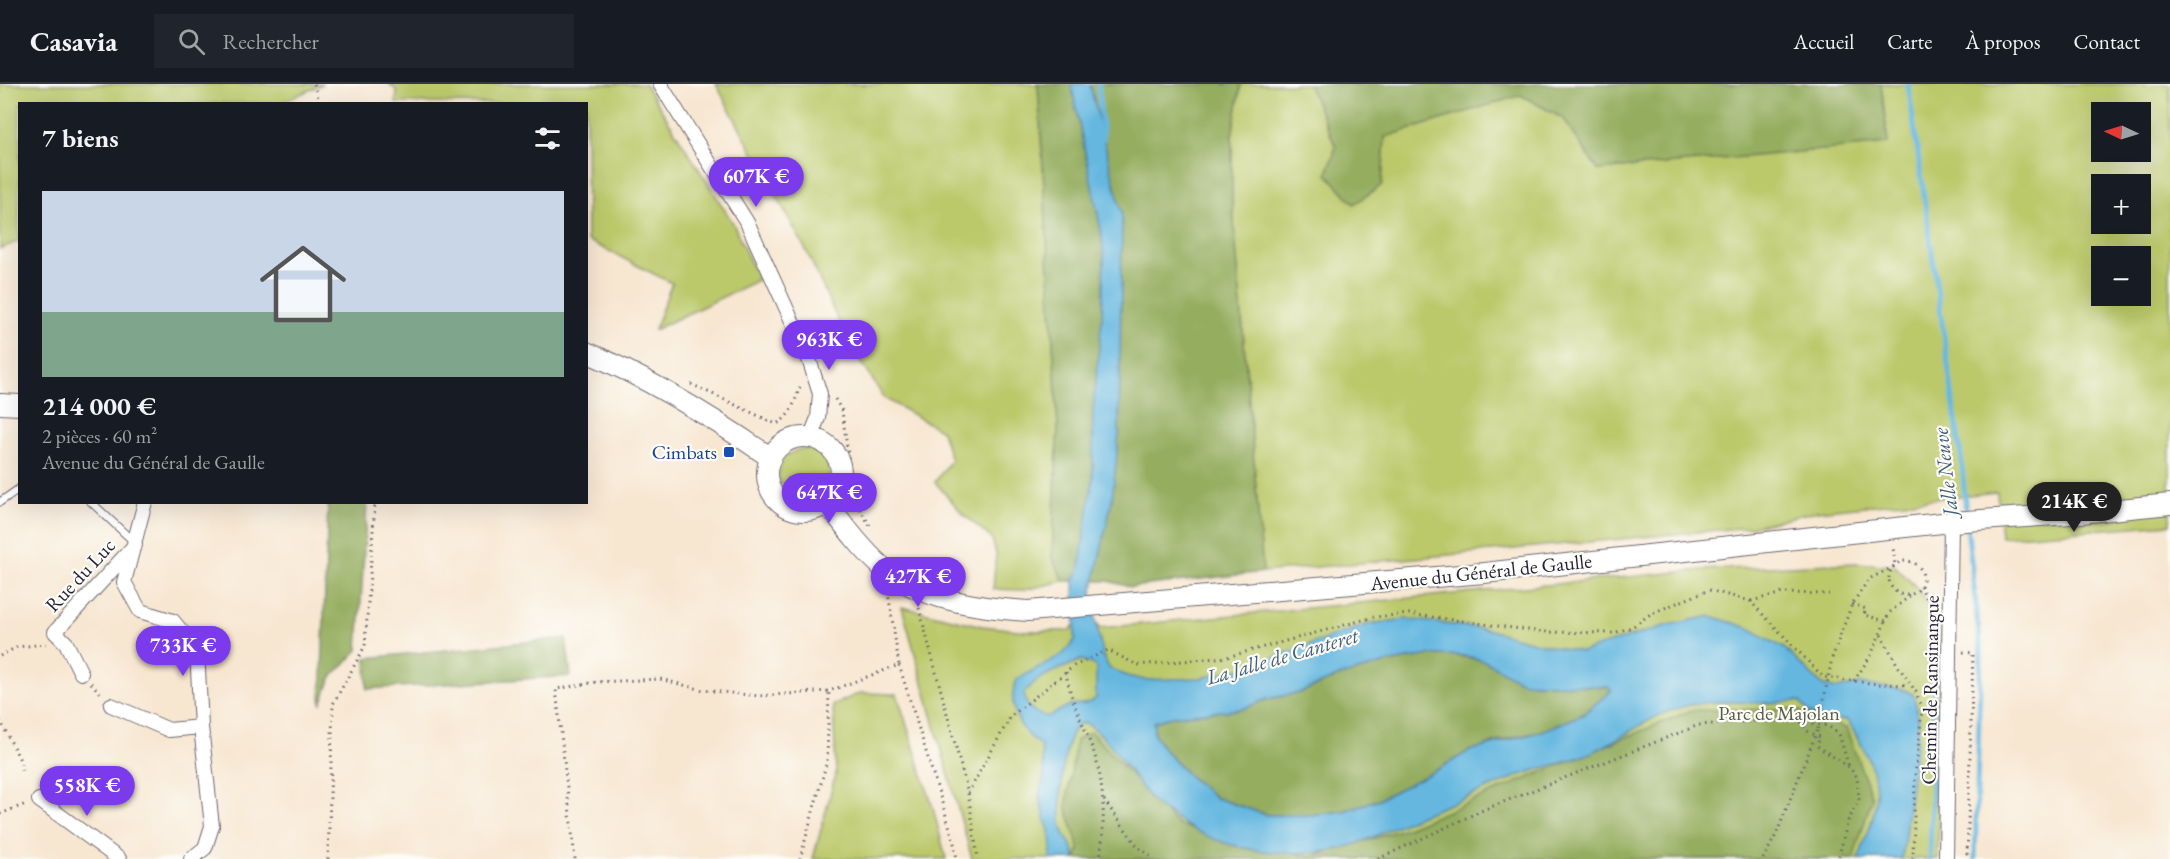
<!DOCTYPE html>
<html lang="fr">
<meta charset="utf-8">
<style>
body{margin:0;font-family:"EB Garamond",serif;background:#20242c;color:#f1f3f6;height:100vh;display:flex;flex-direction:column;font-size:22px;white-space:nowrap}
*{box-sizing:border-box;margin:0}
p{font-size:20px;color:#9ea1a6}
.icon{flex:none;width:33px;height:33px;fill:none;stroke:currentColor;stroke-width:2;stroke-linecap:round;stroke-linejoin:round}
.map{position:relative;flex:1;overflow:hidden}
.side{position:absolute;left:18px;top:18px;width:570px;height:402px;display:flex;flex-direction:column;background:#171b24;border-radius:0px;box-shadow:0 6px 24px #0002}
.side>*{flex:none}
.needle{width:39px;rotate:274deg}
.tools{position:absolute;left:2091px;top:18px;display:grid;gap:12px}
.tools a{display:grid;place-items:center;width:60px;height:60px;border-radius:0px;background:#171b24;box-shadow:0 6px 24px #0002;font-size:30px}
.price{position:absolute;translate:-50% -51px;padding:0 14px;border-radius:21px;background:#7c3aed;color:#fff;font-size:20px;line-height:39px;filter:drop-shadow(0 2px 3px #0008)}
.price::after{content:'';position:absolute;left:50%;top:36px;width:18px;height:14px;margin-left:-9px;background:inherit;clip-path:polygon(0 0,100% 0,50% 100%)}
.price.selected{background:#222;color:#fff}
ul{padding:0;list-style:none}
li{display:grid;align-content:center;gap:12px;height:318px;padding:0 24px}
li+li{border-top:2px solid #363941}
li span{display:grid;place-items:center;height:186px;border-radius:0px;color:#555}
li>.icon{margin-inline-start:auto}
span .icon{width:108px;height:108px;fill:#fffc;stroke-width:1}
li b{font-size:26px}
h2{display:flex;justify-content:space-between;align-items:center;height:72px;padding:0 24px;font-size:26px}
header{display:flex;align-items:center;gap:36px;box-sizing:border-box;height:84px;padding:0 30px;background:#171b24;border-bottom:2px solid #363941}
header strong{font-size:28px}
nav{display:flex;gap:33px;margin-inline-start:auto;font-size:21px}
.search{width:420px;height:54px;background:#20242c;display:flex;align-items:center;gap:15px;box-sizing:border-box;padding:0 21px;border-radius:0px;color:#9ea1a6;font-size:22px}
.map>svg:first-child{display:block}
.green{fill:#bbc96b;stroke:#6e7653;stroke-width:1.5;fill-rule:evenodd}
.forest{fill:#94ad5f;stroke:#5b684d;stroke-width:1.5}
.water{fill:#65b7e0;stroke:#446c8e;stroke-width:1.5;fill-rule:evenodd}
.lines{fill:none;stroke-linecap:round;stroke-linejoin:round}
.stream{stroke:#65b7e0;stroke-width:5}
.service-casing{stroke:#6d676f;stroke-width:9}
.minor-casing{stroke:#6d676f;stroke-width:16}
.secondary-casing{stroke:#6d676f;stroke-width:22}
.path{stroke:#6d676f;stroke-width:3;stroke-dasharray:1.5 4.5;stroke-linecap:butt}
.service{stroke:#fff;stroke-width:7}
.minor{stroke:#fff;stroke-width:14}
.secondary{stroke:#fff;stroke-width:20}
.path-bridge{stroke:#6d676f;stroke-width:3;stroke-dasharray:1.5 4.5;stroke-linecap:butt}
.transit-dot{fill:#1a4fb4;stroke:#fdfcf7;stroke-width:2}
.labels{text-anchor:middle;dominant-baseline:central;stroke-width:4.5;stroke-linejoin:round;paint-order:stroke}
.transit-label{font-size:20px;fill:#164399;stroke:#fdfcf7;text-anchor:end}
.street-label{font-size:20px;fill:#22223b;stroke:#fdfcf7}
.park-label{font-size:20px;fill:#585c4c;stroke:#fdfcf7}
.water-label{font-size:21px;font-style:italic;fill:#3d5e7d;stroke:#fdfcf7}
</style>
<header>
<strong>Casavia</strong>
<div class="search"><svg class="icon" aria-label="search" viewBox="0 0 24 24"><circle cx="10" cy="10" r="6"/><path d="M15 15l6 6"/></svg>Rechercher</div>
<nav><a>Accueil</a><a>Carte</a><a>À propos</a><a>Contact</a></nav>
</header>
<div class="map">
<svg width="2170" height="775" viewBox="0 0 2170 775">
<rect width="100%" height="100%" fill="#fdfcf7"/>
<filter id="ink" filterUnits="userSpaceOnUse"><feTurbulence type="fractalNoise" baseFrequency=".0167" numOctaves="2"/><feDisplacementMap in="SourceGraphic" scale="12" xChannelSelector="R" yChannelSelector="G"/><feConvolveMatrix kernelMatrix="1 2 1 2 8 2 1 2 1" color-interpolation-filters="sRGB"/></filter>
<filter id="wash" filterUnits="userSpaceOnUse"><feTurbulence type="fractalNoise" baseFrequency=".008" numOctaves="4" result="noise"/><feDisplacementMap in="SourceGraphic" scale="24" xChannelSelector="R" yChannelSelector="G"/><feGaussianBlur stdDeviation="1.35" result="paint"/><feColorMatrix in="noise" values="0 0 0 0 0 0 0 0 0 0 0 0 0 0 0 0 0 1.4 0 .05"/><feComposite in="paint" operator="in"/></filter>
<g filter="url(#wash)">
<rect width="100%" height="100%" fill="#f7e6d0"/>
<path class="green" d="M 0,0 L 323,0 L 280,19 L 20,20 L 19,157 L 0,165 Z
M 389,0 L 645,0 L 733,139 L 758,196 L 654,246 L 672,199 L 587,156 L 586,20 L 396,19 L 397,7 Z
M 716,0 L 1038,0 L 1058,343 L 1052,474 L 1064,497 L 1024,506 L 993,505 L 996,470 L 992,455 L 962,429 L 935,398 L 951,376 L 942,347 L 884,314 L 844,250 L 808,170 Z
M 1241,0 L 1308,0 L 1336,63 L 1327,90 L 1382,101 L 1384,53 L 1521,11 L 1564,35 L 1598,86 L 1888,59 L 1881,0 L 2170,0 L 2170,440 L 2001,453 L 1997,408 L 1817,427 L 1751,443 L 1263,488 L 1232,114 L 1232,52 ZM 2102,28 L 2140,28 L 2140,68 L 2102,68 ZM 2102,100 L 2140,100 L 2140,140 L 2102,140 ZM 2102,172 L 2140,172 L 2140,212 L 2102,212 Z
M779 390a25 25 0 1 1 50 0a25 25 0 1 1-50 0Z
M 1857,479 L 1895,482 L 1918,505 L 1943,549 L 1938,775 L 972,775 L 902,523 L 982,542 L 1027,547 L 1070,547 L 1073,542 L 1097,540 L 1100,544 L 1700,486 Z
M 860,609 L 897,610 L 933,724 L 946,775 L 813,775 L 836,689 L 833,621 Z"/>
<path class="forest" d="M 1038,0 L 1241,0 L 1232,52 L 1232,114 L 1263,488 L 1131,503 L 1108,497 L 1064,497 L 1052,474 L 1058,343 Z
M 1308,0 L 1881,0 L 1888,60 L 1598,86 L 1564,35 L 1521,11 L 1385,53 L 1382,101 L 1354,120 L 1327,90 L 1336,63 Z
M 328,419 L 367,419 L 358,566 L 331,594 L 321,620 Z
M 566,554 L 571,592 L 367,605 L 366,574 Z
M 1429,571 L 1452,571 L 1482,576 L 1524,598 L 1608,603 L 1611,607 L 1582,631 L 1539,648 L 1495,658 L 1379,715 L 1344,727 L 1310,731 L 1267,731 L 1216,714 L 1188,691 L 1163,664 L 1154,650 L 1154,638 L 1174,632 L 1242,625 L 1268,615 L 1299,609 L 1340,592 L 1387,579 Z
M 1794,625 L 1846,644 L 1872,714 L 1853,775 L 1076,775 L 1079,764 L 1066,723 L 1076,656 L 1091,648 L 1178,741 L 1311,773 L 1407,744 L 1692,626 Z"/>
<path class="water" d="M 1071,0 L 1090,0 L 1122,130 L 1119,351 L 1112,416 L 1091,514 L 1103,571 L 1109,584 L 1127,592 L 1145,596 L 1201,594 L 1243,584 L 1369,540 L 1407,535 L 1486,545 L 1537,559 L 1581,568 L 1668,541 L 1711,532 L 1749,544 L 1784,564 L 1823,602 L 1838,605 L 1859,600 L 1905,606 L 1914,611 L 1919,637 L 1902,775 L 1858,775 C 1884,712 1883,694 1847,636 C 1823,636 1815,637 1799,617 C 1786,617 1774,620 1761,619 C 1738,619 1712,616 1690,621 C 1649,630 1624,655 1588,670 C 1565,680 1539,683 1516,693 C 1484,707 1452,719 1419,732 C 1380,748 1353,768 1308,769 C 1259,770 1213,762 1174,733 C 1166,727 1157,723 1151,716 C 1139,702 1099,638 1083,639 C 1062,641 1057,730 1063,746 C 1067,758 1074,760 1076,775 L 1050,775 L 1052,758 L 1039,712 L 1044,690 L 1041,662 C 1018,646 1006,621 1017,595 L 1063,570 L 1075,556 L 1074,495 L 1079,488 L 1093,394 L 1093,327 L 1102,233 L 1104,174 L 1101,146 ZM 1429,571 C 1449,571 1472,570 1490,580 C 1502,586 1511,594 1524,598 L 1608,603 L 1611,607 L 1582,631 L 1539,648 L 1469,667 L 1435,687 L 1379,715 L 1344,727 L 1310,731 L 1267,731 L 1216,714 L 1188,691 L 1163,664 L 1154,650 L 1154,638 L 1174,632 L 1242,625 L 1268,615 L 1299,609 L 1340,592 L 1387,579 ZM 1081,576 L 1096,582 L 1096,614 C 1086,623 1080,618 1069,622 C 1053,627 1052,639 1034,627 C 1028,622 1025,618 1024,610 C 1034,592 1063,585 1081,576 Z"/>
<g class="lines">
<path class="stream" d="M 1098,0 L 1103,55
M 1908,0 L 1962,379 L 1966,432
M 1967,442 L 1981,566 L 1975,775
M 1930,775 L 1936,541"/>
</g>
</g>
<g filter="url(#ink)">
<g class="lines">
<g class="service-casing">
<path id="service" d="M 0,418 L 20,404
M 91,418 L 134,458"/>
</g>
<g class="minor-casing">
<path id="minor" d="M 660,0 L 748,140 L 808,272 L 820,310 L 818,334 L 810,354
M 145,418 L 124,498 L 140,527 L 173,537 L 197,566 L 201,643 L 212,742 L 205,764 L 191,775
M 81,589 L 66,559 L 55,548 L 135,461
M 111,621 L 169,646 L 201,643
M 39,716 L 119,775
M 1946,775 L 1951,438"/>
</g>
<g class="secondary-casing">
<path id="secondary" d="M 586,268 C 651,295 713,334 771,374
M 0,320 L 20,321
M767 390a37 37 0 1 1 74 0a37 37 0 1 1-74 0Z
M 827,419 C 844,441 861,464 881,482 C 920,516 979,524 1028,527 L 1484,489 L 1951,438 L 2070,430 L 2170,420"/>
</g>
<path class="path" d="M 314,0 L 320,20
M 691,300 L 776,340 C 792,333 795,315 801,300
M 835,315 L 842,327 L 854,414 L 870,442
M1889 494a17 17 0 1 1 34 0a17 17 0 1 1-34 0Z
M 1920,502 L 1934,527
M 1751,517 L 1783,509 L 1829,510
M 1852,520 L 1866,525 L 1864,531 L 1886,537
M 919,524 L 968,709 L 978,775
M 1881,551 L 1898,582 L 1916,608 L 1922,626 L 1915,692 L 1913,775
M 1963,568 L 1973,569 L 1967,775
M 0,572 L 17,563 L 46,560
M 1832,574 L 1852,520 L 1869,495 L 1895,482 L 1893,463
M 899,581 L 953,754 L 957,775
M 1066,588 C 1070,618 1086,644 1095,672 C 1105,705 1105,742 1100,775
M 1854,597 L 1871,571 L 1889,529 L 1912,510
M 91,599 L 101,610
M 0,636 L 21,678 L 21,688
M 1801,637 L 1807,647 L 1820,653 L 1817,662 L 1849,683 L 1857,693 L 1859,716 L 1848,737 L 1838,775
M 968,709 L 1011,632 L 1074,582 L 1108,566 L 1137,581 L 1227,573 L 1374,533 L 1409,530 L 1543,548 L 1614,549 L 1632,543 L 1652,529 L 1709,506 L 1750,517 L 1823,593 L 1876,600 L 1909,601
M 1104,716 L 1138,763 L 1154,775
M 0,730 L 26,720
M 328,775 L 333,620 L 365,562 L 375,418
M 575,775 L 556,605 L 597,598 L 660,595 L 703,606 L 759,612 L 829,607 L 899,581 L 888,508
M 800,775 L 827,677 L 829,607
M 1378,775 L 1483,726 L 1699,641 L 1781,635 L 1828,642 L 1839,650 L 1849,683
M 1763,775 L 1776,751 L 1818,645"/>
<use href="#service" class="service"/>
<use href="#minor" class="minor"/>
<use href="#secondary" class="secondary"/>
<path class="path-bridge" d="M 1818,645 L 1832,574"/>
</g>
</g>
<rect class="transit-dot" x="723" y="362" width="12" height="12" rx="3"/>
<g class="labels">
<g class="transit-label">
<text x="717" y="368">Cimbats</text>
</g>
<g class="street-label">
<text transform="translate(1481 488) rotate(-6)">Avenue du Général de Gaulle</text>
<text transform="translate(80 491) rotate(-47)">Rue du Luc</text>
<text transform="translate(1930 606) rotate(-89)">Chemin de Ransinangue</text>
</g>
<g class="park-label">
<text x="1779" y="629">Parc de Majolan</text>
</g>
<g class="water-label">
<text transform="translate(1945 388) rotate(-97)">Jalle Neuve</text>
<text transform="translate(1282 572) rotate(-16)">La Jalle de Canteret</text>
</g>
</g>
</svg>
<div class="tools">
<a><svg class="needle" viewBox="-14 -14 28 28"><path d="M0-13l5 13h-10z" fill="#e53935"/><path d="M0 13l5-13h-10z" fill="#9ea1a6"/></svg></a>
<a>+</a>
<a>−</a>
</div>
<b class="price" style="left:756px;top:124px">607K €</b>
<b class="price" style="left:829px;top:287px">963K €</b>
<b class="price" style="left:829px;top:440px">647K €</b>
<b class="price selected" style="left:2074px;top:449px">214K €</b>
<b class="price" style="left:918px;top:524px">427K €</b>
<b class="price" style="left:183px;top:593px">733K €</b>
<b class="price" style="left:87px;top:733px">558K €</b>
<section class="side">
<h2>7 biens<svg class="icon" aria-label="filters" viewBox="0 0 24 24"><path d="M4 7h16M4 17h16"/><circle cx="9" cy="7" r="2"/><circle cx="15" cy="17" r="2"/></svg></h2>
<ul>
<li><span style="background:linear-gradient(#c9d6e8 65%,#7fa58c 0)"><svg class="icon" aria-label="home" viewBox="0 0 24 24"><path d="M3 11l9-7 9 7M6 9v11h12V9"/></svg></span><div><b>214 000 €</b><p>2 pièces · 60 m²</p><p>Avenue du Général de Gaulle</p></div></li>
</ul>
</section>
</div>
